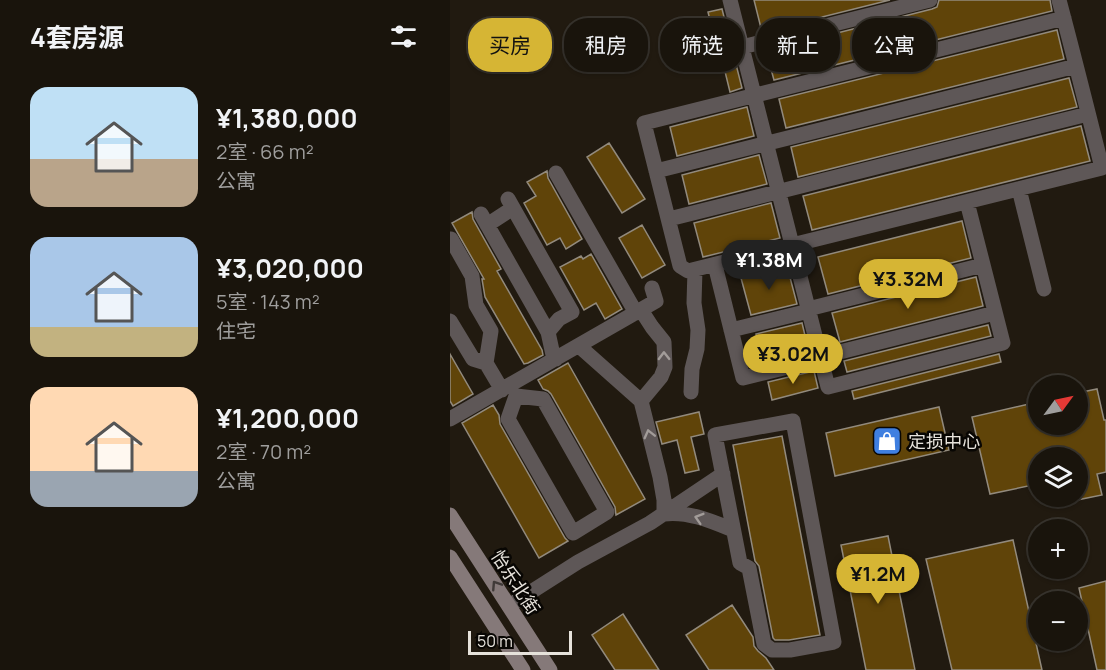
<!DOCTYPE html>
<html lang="zh">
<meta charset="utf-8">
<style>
body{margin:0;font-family:Manrope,"Noto Sans SC",sans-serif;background:#221d15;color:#f1f3f6;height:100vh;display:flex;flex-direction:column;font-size:22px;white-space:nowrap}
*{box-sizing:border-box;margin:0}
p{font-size:20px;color:#9f9e9d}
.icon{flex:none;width:33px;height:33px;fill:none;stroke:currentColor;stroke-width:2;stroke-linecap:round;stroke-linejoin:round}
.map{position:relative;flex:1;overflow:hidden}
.sheet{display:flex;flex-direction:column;background:#19140c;width:450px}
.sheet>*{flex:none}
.hud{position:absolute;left:18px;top:18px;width:548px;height:54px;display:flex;gap:12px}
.needle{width:39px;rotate:57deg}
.buttons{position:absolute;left:578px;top:375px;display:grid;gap:12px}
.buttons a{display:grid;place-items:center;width:60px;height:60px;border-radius:50%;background:#19140c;box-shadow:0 2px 4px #0004,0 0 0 2px #37332d;font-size:30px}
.scale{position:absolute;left:18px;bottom:15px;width:104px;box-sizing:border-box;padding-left:6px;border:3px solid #e6e2db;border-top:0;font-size:16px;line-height:21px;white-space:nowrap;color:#e6e2db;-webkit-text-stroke:4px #080603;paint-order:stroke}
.price{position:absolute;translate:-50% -51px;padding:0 14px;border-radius:21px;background:#d6b534;color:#111;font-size:20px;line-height:39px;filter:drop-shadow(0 2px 3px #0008)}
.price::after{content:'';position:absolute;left:50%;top:36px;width:18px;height:14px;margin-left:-9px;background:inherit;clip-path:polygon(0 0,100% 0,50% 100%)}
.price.on{background:#222;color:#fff}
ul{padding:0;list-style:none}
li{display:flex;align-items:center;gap:18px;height:150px;padding:0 30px}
li span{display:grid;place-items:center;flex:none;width:168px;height:120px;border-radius:18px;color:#555}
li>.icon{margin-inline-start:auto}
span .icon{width:72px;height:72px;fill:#fffc;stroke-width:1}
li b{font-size:26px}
h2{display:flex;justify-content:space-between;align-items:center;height:72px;padding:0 30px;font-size:26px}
.chip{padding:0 21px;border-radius:24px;background:#19140c;box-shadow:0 2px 4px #0004,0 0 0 2px #37332d;font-size:21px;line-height:54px}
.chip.on{background:#d6b534;color:#111}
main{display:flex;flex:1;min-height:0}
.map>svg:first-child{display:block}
.building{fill:#604409;stroke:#928a7d;stroke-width:1.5}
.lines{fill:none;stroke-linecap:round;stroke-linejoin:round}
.street{stroke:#5e5757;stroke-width:15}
.secondary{stroke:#857979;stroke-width:15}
.oneway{stroke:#a29c99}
.oneway2{stroke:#403a38}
.labels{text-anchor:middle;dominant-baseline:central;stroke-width:5;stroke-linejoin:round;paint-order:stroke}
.poi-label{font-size:18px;fill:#e6e2db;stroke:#080603;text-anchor:start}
.street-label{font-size:18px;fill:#e6e2db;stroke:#080603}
</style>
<main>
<section class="sheet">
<h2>4套房源<svg class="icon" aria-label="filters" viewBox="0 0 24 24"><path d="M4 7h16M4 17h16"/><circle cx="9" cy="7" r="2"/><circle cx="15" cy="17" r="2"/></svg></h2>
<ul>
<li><span style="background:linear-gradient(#bfe0f5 60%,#b9a48a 0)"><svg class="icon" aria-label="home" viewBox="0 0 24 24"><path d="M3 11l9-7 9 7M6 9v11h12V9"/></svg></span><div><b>¥1,380,000</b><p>2室 · 66 m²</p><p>公寓</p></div></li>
<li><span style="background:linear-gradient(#a9c7e8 75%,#c2b280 0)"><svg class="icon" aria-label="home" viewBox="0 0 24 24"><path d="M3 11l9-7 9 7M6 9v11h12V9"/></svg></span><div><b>¥3,020,000</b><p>5室 · 143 m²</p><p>住宅</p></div></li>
<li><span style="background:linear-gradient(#ffd9b3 70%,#9aa5b1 0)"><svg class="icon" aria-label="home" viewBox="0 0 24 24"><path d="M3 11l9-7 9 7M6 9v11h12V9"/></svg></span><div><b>¥1,200,000</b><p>2室 · 70 m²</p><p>公寓</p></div></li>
</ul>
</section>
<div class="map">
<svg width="656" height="670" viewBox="0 0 656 670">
<rect width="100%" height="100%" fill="#211a10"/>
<path class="building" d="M 304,0 L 440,0 L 312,32 Z
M 489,0 L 600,0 L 602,11 L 324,80 L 316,51 L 482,9 L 487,7 Z
M 272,9 L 292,88 L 280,92 L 270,51 L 268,52 L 258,12 Z
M 607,30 L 614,59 L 336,128 L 329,99 Z
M 619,78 L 627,107 L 348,177 L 341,147 Z
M 297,107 L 304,136 L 227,156 L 220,127 Z
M 631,126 L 640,161 L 362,230 L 353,196 Z
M 159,143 L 195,199 L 172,213 L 137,157 Z
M 309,155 L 317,184 L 239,204 L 232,175 Z
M 97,171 L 98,178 L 132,239 L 116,249 L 110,238 L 97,245 L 74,203 L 86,196 L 77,182 Z
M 321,203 L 330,238 L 253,257 L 244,223 Z
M 22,212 L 23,219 L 51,269 L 47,271 L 92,350 L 93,355 L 78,363 L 74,364 L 35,297 L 32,279 L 34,279 L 2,223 Z
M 512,221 L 521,258 L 378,294 L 368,257 Z
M 192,225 L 215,265 L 192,278 L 169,238 Z
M 141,254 L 172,309 L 155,319 L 146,303 L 134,310 L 110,267 L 131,256 L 133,259 Z
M 337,266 L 347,304 L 301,315 L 291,278 Z
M 526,277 L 533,306 L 390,342 L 382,313 Z
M 352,323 L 359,352 L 313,363 L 306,334 Z
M 538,325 L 541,336 L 397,372 L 394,361 Z
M 0,354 L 23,394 L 3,406 L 0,401 Z
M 549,354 L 551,362 L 404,399 L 402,391 Z
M 118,363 L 195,499 L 166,515 L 165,507 L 101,394 L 98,391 L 93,389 L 88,380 Z
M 364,371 L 368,388 L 322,400 L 318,382 Z
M 647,389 L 654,420 L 656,420 L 656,472 L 647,474 L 652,495 L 627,500 L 627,458 L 588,458 L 588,484 L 540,494 L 522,417 L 588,402 L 588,424 L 627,424 L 627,393 Z
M 43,405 L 49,415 L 50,424 L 115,538 L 118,541 L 89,558 L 12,423 Z
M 489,407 L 499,450 L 385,476 L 376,433 Z
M 249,412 L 254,434 L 241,437 L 249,470 L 235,473 L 227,440 L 212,444 L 206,422 Z
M 332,436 L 370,635 L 339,640 L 325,640 L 323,638 L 309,566 L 305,561 L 283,445 Z
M 438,536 L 465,670 L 416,670 L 391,545 Z
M 563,540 L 592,670 L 502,670 L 476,559 Z
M 656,581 L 656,670 L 647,670 L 629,588 Z
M 282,605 L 303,637 L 304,646 L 308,651 L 316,658 L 324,670 L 259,670 L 236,635 Z
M 173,614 L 209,670 L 165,670 L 142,635 Z"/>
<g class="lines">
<path class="street" d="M 280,0 L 378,387 L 553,343 L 517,202
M 609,0 C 624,56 638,112 652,168 L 238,271 L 230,266 L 194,123 L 614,18
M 292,47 L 480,0
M 206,171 L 626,66
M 106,173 L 186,313
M 569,189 L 594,289
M 58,199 L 122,312 L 109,319 L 98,332
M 31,214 L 98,332 L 103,355 L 106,359
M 219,219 L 638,114
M 37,225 L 63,208
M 1,239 L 22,276 L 26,305 L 41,331 L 36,363 L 52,390
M 265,265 L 293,378 L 371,359
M 358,309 L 533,265
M 0,321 L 23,359 L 36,363
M 281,330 L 359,311
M 129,346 L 191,401 L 210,477 L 214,500 L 214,514
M 370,357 L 545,313
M 241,392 L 242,369 L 247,349 L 248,330 L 244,303 L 245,270
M 66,396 L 93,399 L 157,512 L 123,533 L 58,419 Z
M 191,401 L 211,377 L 215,367 L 214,342 L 202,327 L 191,310
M 0,419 L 206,301 L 202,288
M 343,421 L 384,642 L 340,650 L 322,650 L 314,644 L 299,568 L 290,563 L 265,435 Z
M 214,514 C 238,511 261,521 283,530
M 59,606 L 128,562 L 200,523 L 273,474"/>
<path class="secondary" d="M 0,515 L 100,670
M 0,557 L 73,670"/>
</g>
<defs><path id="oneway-chevron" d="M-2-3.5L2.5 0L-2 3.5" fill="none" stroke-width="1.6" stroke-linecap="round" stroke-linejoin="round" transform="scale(1.5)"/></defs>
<g class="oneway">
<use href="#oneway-chevron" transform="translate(214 356) rotate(-91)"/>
<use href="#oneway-chevron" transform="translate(199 434) rotate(-104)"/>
<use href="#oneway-chevron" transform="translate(249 518) rotate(-163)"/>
</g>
<use class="oneway2" href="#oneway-chevron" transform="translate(46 585) rotate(-123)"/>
<defs>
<g id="shop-square" transform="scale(1.5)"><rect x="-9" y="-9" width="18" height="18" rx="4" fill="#3f7fe0" stroke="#080603"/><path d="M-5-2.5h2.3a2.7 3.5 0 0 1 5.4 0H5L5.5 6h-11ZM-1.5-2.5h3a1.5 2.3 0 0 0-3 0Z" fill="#fff"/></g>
</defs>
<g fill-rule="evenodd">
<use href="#shop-square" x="437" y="441"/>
</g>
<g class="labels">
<g class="poi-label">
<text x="458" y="441">定损中心</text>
</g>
<g class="street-label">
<text transform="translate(66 582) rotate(57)">怡乐北街</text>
</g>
</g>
</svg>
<div class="buttons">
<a><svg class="needle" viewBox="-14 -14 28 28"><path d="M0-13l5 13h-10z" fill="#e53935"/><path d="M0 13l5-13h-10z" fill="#9f9e9d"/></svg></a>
<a><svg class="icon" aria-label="layers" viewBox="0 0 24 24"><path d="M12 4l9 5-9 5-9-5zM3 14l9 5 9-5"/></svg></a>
<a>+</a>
<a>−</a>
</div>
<div class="scale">50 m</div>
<b class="price on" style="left:319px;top:291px">¥1.38M</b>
<b class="price" style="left:458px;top:310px">¥3.32M</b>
<b class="price" style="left:343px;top:385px">¥3.02M</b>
<b class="price" style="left:428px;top:605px">¥1.2M</b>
<div class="hud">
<a class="chip on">买房</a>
<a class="chip">租房</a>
<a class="chip">筛选</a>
<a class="chip">新上</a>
<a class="chip">公寓</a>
</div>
</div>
</main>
